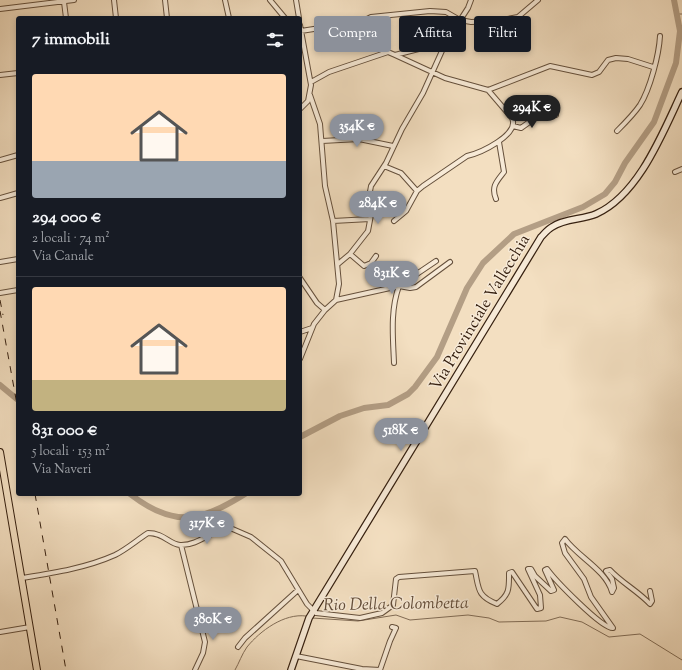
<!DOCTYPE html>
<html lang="it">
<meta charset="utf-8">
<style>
body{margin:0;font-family:"Sorts Mill Goudy",serif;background:#20242c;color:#f1f3f6;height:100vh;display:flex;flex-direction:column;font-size:15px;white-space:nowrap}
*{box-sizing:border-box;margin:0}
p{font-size:13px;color:#9ea1a6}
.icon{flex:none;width:22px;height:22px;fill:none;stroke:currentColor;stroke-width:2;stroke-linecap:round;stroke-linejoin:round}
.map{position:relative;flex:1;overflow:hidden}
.side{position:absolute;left:16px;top:16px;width:286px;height:480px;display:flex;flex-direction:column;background:#171b24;border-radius:4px;box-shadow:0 2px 6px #0003}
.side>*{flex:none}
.banner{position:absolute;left:314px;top:16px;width:308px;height:36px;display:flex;gap:8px}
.price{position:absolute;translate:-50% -34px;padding:0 9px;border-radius:14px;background:#8c9099;color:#fff;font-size:13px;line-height:26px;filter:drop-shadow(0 1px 2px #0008)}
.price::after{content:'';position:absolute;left:50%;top:24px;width:12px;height:9px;margin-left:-6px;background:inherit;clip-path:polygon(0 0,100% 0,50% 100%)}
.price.on{background:#222;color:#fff}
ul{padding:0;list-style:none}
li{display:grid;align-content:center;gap:8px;height:212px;padding:0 16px}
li+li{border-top:1px solid #363941}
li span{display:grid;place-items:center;height:124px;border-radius:4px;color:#555}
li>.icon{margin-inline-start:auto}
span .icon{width:72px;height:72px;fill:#fffc;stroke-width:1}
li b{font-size:17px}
h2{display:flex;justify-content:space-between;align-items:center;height:48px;padding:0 16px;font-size:17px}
.tag{padding:0 14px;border-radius:4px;background:#171b24;box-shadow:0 2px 6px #0003;font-size:14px;line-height:36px}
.tag.on{background:#8c9099;color:#fff}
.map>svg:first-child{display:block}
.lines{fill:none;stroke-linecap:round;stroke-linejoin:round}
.stream{stroke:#816c56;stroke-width:1}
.river{stroke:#b39e85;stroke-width:6}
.street-casing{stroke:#65503c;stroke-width:6}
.secondary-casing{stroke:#362010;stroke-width:8}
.primary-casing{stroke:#362010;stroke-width:8}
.street{stroke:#f7ead7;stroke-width:4}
.secondary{stroke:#f7ead7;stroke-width:5.5}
.primary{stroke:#f3dfc1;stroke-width:6}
.rail{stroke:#362010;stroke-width:1;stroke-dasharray:7 7;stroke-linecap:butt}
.labels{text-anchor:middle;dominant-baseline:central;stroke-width:3;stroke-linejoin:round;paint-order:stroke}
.street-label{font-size:16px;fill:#362010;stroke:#f7ead7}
.water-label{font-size:17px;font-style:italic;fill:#624c39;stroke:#f7ead7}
</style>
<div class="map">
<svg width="682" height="670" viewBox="0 0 682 670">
<rect width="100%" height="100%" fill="#f3dfc1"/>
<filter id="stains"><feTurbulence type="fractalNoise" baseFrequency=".005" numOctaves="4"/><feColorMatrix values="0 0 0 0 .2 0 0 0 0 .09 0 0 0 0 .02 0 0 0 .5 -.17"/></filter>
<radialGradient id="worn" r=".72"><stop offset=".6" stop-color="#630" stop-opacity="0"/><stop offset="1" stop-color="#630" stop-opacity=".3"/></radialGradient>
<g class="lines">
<path class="stream" d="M 677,14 L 682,14
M 312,618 L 358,621 L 396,615 L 410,620 L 468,615 L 489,618 L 499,622 L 546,621 L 560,617 L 582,622 L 609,637 L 640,634 L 682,660
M 235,670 C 239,663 242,654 247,647 C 260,631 284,613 306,616"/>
<path class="river" d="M 0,385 L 18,400
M 300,437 L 340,416 L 364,408 L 388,405 L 408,394 L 415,387 L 437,357 L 467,288 L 483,263 L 514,234 L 583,207 L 605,194 L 615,182 L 625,163 L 654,122 L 676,63 L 680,31 L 674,0
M 130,494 C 174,528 200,522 245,494"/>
<g class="street-casing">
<path id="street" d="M 114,0 L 116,18
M 165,0 L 167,18
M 225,0 L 229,18
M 270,0 L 285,18
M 296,0 L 299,18
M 64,2 L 66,18
M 0,9 L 74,0
M 357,24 L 374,35 L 388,52
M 300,25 L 311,85 L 308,101 L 300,109
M 301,31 L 339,25 L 357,24 L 371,17 L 430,11 L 446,12 L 460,20 L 471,22 L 496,21 L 518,17 L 538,0
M 395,55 L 445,78 L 488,90 L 550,66 L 592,75 L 599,72 L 608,60 L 616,58 L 628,59 L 653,67
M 0,75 L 18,73
M 311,82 L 329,72 L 388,52 L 395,55 L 446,42
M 513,126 L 521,128 L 535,118 L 556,115
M 617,131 C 625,123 634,114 640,105 C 650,89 659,55 660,36
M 322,141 L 359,139 L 393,146
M 0,160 L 18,155
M 384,166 L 401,173 L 417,191
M 675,172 L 682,169
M 0,198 L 18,193
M 496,199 C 491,187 496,182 504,172 L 499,142
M 333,221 L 370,219
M 394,221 L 406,211 L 417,191 L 423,186 L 467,156 C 480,153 520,135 512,118 L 488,90
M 350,254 L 364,266 L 371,263 L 376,256
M 0,262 L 18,259
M 338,264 L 350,254 L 368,231 L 371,215 L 369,197 L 371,186 L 386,163 L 402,129 L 423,93 L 446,42 L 468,8 L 471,0
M 300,278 L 317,303 L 325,310
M 0,293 L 18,290
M 336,300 L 399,286 L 436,261
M 300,332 L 312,328
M 300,359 L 314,324 L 325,310 L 336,300 L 339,284 L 333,221 L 325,186 L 320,124 L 310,95
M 394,363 C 393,337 390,311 399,286 L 410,288 L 416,287 L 450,262
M 181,545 L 205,642 L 203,653 L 195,670
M 22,578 C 53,573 86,568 115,555 C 127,549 137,540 148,533 C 164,533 169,544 180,545 C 198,546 212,530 228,527 L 251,537 L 281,561 L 307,604 L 316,613 L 360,618 L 382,613 L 393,605 L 396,579 L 399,577 L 475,571 C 479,589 477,596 497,604 C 510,594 509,588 509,573 L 512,572 L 537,609 L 541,608 L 540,595 L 528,569 L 531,569 L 535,576 L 551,591 L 554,590 L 545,570 L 547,569 C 555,580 602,629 613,628 L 591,597 L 584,579 L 565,553 L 562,543 L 565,539 C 578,557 606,570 612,592 L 614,588 L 612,579 L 606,571 L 610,570 C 622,583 638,591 650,604 L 652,601 L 650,591
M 0,632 L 30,627
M 238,647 L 245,638 L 298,590
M 296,656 L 362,669 L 380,670 L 390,641 L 396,628 L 392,627"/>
</g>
<g class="secondary-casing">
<path id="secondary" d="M 291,670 L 309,618 L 541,237 C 544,234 548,229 552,227 C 565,218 582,220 596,214 C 639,195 663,132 682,92"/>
</g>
<g class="primary-casing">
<path id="primary" d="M 0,452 L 37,670"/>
</g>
<use href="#street" class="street"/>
<use href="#secondary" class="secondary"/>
<use href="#primary" class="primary"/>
<path class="rail" d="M 0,300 L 3,315
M 0,311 L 18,410
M 35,494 L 66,670"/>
</g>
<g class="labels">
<g class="street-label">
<text transform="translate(481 313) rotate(-59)">Via Provinciale Vallecchia</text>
</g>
<g class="water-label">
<text transform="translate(396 605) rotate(-1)">Rio Della Colombetta</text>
</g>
</g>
<rect width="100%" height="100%" filter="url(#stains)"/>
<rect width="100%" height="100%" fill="url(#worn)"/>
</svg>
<b class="price on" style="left:532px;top:129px">294K €</b>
<b class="price" style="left:357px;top:148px">354K €</b>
<b class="price" style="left:378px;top:225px">284K €</b>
<b class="price" style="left:392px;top:295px">831K €</b>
<b class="price" style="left:401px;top:452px">518K €</b>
<b class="price" style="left:207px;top:545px">317K €</b>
<b class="price" style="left:213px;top:641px">380K €</b>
<div class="banner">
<a class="tag on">Compra</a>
<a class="tag">Affitta</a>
<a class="tag">Filtri</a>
</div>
<section class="side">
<h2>7 immobili<svg class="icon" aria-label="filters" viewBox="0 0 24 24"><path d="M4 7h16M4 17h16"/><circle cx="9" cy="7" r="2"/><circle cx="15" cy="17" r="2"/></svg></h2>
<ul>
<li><span style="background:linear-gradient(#ffd9b3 70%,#9aa5b1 0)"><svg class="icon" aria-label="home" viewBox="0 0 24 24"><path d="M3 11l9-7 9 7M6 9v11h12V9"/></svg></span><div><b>294 000 €</b><p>2 locali · 74 m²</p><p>Via Canale</p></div></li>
<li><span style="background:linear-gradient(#ffd9b3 75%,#c2b280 0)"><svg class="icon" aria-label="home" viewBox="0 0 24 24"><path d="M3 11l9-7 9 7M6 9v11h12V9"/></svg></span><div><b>831 000 €</b><p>5 locali · 153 m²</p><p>Via Naveri</p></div></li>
</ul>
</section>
</div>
